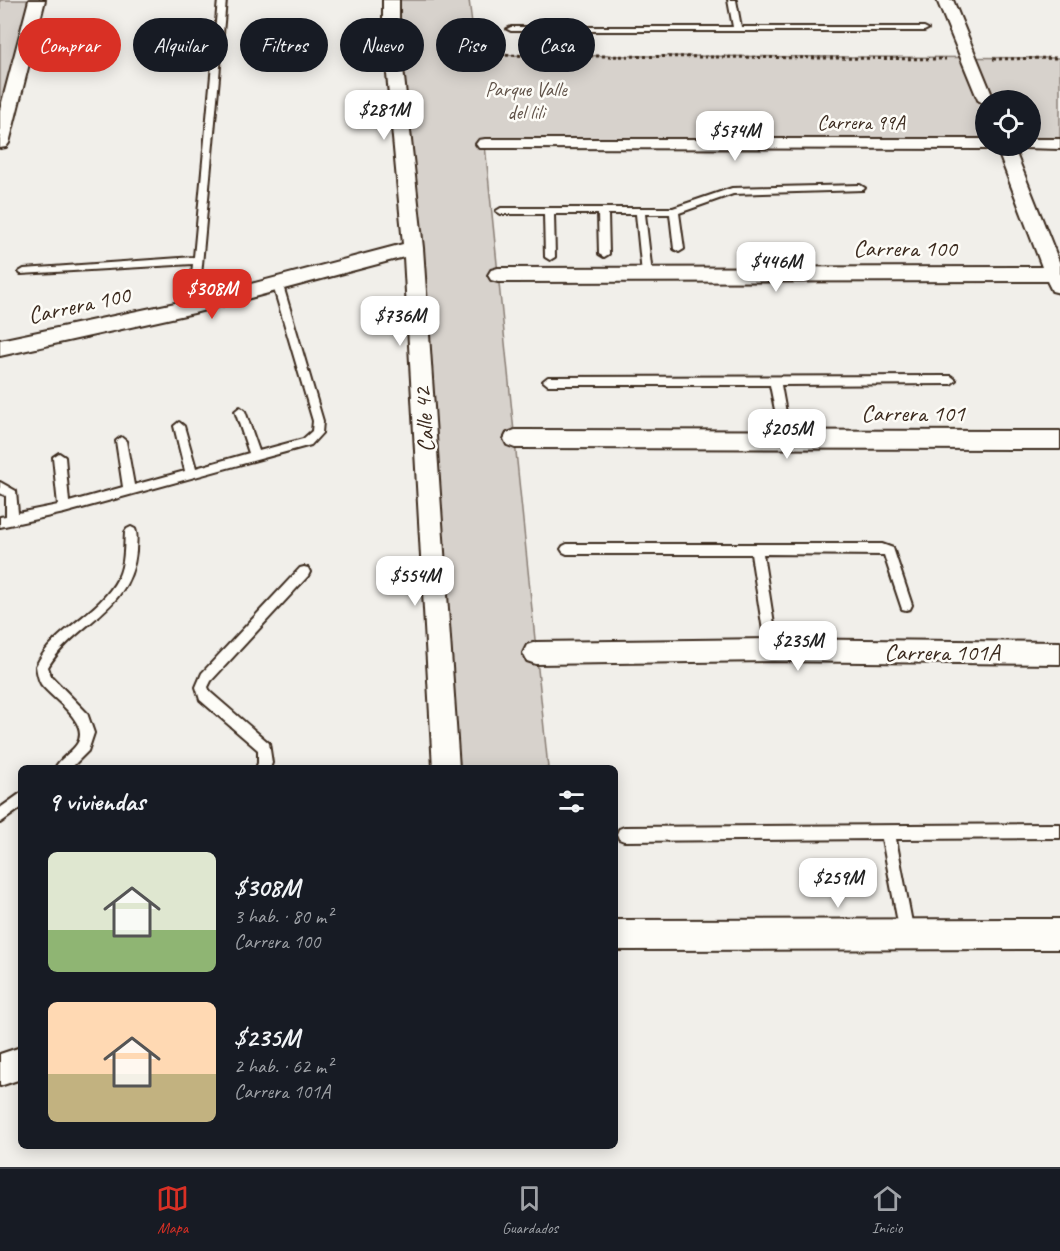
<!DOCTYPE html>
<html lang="es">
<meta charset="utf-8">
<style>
body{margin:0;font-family:Caveat,sans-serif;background:#242831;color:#f1f3f6;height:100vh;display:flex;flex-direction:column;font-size:22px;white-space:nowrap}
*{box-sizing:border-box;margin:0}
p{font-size:20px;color:#9ea1a6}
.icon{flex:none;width:33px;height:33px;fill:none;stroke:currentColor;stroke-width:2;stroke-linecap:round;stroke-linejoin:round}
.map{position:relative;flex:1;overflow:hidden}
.drawer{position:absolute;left:18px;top:765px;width:600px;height:384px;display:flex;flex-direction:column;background:#171b24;border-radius:9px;box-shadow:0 3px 15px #0003}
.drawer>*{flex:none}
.banner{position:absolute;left:18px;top:18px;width:600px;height:54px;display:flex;gap:12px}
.fabs{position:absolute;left:975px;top:90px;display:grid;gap:12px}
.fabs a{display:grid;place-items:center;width:66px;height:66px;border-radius:50%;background:#171b24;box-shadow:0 3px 15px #0003;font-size:30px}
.price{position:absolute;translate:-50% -51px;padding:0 14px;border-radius:12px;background:#fff;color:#222;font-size:20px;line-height:39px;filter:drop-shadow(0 2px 3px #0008)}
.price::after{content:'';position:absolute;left:50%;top:36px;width:18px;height:14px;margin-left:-9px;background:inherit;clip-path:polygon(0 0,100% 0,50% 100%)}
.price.on{background:#d93025;color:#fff}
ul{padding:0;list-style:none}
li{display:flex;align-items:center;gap:18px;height:150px;padding:0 30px}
li span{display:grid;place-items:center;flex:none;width:168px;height:120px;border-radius:9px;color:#555}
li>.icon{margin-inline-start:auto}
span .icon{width:72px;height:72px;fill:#fffc;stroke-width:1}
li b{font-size:26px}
h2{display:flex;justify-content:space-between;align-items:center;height:72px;padding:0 30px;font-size:26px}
.chip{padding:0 21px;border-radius:27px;background:#171b24;box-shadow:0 3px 15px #0003;font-size:21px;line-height:54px}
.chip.on{background:#d93025;color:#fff}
.menu{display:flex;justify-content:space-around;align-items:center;height:84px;border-top:2px solid #363941;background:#171b24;font-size:16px;color:#9ea1a6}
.menu a{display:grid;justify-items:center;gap:3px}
.menu .on{color:#d93025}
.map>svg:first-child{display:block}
.green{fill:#d7d2cc;stroke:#897e75;stroke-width:1.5}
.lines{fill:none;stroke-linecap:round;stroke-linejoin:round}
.lane-casing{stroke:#3b2a1e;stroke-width:4}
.street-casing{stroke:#3b2a1e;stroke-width:4}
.path{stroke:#3b2a1e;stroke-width:3;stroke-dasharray:3 3;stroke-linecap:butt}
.lane{fill:#fdfcf7;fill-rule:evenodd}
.street{fill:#fdfcf7;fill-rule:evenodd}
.labels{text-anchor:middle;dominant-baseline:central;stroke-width:5;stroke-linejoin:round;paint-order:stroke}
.far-park-label{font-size:20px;fill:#62544a;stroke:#fdfcf7}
.far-street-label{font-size:20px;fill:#3b2a1e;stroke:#fdfcf7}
.street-label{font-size:24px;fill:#3b2a1e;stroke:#fdfcf7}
</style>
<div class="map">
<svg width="1060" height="1167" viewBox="0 0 1060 1167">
<rect width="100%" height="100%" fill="#f1efea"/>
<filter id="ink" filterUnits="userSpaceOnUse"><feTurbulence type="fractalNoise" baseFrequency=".0167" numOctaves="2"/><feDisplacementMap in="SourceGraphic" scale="12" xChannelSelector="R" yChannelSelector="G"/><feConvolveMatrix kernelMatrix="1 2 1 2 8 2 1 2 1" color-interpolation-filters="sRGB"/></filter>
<g filter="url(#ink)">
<path class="green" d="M 0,0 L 37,0 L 0,118 Z
M 391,0 L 469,0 L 476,55 L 1060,58 L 1060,144 L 1031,144 L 1030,100 L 986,100 L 985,144 L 485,145 L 548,768 L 446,768 Z"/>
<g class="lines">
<g class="lane-casing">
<path id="lane" d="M 218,0 L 226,0 L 198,309 L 194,310 L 189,306 L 193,264 L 21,274 L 19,272 L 24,269 L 194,257 Z
M 728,0 L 736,0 L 741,27 L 924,27 L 928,29 L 924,31 L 511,31 L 507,29 L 511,27 L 733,27 Z
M 860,185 L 865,188 L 863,190 L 733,194 L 679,213 L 684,249 L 679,252 L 674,249 L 670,214 L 645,214 L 652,274 L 647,277 L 642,274 L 636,214 L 608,214 L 609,254 L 604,257 L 599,254 L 598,214 L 554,214 L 555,257 L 550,260 L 545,257 L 544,214 L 501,214 L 496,211 L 501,208 L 673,208 L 732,188 Z
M 277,279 L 282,282 L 323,421 L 322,433 L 311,445 L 64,513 L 0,527 L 0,517 L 6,516 L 6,496 L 0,493 L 0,482 L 16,491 L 18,513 L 58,505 L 53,457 L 59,453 L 65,457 L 69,502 L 123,487 L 116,441 L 121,437 L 126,441 L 134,485 L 185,471 L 174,426 L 179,422 L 184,426 L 196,468 L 249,453 L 235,411 L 240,407 L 245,411 L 259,451 L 303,439 L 312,431 L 313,421 L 272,282 Z
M 951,376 L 956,380 L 951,384 L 781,385 L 791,440 L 786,444 L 781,440 L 770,385 L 548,385 L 543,381 L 548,377 Z
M 131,527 L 135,529 C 138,536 136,544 136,551 C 131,611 75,622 48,667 L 51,676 L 87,713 L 94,733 L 88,751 L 71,768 L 55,768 C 60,758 71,753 77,744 C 91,722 52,699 41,684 C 38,679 37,672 36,666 C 54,628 99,615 118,578 C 125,564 124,547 125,532 L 127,529 Z
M 567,544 L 882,544 L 893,548 L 912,605 L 910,609 L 906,610 L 902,609 L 884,555 L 763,554 L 778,650 L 776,654 L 772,656 L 768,654 L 766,650 L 751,554 L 567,554 L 563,552 L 561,549 L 563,546 Z
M 304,567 L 308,568 L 310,572 L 308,576 L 211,681 L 208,687 L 210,692 L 269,743 L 272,763 L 270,768 L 256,768 L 258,763 L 258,750 L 200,700 L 196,687 L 202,673 L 300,568 Z
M 21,793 L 21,808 L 0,823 L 0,808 Z
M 1060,824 L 1060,838 L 896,839 L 914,933 L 912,938 L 907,940 L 902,938 L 900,933 L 882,839 L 624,841 L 619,839 L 617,834 L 619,829 L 624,827 Z"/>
</g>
<g class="street-casing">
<path id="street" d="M 29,0 L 45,0 L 9,143 L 6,147 L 0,148 L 0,110 Z
M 383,0 L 399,0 L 399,32 L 423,248 L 459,768 L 433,768 L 404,257 L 194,313 L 0,356 L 0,340 L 194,299 L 403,244 L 383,32 Z
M 937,0 L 953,0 L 994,100 L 986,100 L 986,105 L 978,100 Z
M 485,139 L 986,139 L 986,146 L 994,146 L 986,149 L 479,148 L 476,144 L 479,140 Z
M 1030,139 L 1060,139 L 1060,149 L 1024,148 L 1022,146 L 1030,146 Z
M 996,146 L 1013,146 L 1060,264 L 1060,293 L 1052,291 L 1047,281 L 498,282 L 491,280 L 488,275 L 491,270 L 498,268 L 1042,267 Z
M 515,430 L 1060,431 L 1060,449 L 515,448 L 507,445 L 504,439 L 507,433 Z
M 772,639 L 1060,642 L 1060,664 L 772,661 L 536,664 L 527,661 L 523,653 L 527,645 L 536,642 Z
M 1060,919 L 1060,949 L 615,950 L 615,920 Z
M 21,1047 L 21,1079 L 0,1086 L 0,1054 Z"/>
</g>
<path class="path" d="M 476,55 L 946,59
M 993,59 L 1060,58"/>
<use href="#lane" class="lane"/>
<use href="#street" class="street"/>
</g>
</g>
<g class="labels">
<g class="far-park-label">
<text x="526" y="89">Parque Valle<tspan x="526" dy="23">del lili</tspan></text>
</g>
<g class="far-street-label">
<text x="861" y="122">Carrera 99A</text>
</g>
<g class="street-label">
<text x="905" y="248">Carrera 100</text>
<text transform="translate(79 305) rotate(-12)">Carrera 100</text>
<text x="913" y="413">Carrera 101</text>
<text transform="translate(424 420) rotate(-94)">Calle 42</text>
<text x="942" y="652">Carrera 101A</text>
</g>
</g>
</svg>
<div class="fabs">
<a><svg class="icon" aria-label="locate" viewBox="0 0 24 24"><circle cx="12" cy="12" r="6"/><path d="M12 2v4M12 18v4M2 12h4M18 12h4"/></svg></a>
</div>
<b class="price" style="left:384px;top:141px">$281M</b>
<b class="price" style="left:735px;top:162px">$574M</b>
<b class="price" style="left:776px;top:293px">$446M</b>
<b class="price on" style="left:212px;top:320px">$308M</b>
<b class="price" style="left:400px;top:347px">$736M</b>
<b class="price" style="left:787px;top:460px">$205M</b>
<b class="price" style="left:415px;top:607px">$554M</b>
<b class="price" style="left:798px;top:672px">$235M</b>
<b class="price" style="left:838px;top:909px">$259M</b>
<div class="banner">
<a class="chip on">Comprar</a>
<a class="chip">Alquilar</a>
<a class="chip">Filtros</a>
<a class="chip">Nuevo</a>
<a class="chip">Piso</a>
<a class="chip">Casa</a>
</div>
<section class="drawer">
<h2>9 viviendas<svg class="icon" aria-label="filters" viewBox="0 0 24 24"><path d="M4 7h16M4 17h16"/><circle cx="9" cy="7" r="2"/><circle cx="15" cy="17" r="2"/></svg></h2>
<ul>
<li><span style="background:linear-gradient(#dfe7d0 65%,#8fb573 0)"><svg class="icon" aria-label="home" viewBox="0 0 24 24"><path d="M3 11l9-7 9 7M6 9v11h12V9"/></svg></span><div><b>$308M</b><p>3 hab. · 80 m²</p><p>Carrera 100</p></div></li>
<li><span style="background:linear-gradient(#ffd9b3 60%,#c2b280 0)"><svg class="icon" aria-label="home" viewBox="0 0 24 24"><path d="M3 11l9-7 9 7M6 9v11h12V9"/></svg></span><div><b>$235M</b><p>2 hab. · 62 m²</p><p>Carrera 101A</p></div></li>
</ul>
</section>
</div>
<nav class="menu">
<a class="on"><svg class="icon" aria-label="map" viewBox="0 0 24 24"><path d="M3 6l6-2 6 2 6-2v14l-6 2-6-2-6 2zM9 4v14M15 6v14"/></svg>Mapa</a>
<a><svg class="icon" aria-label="saved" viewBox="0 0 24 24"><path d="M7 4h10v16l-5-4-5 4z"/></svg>Guardados</a>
<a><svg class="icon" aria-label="home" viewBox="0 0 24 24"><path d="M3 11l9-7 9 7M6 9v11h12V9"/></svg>Inicio</a>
</nav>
